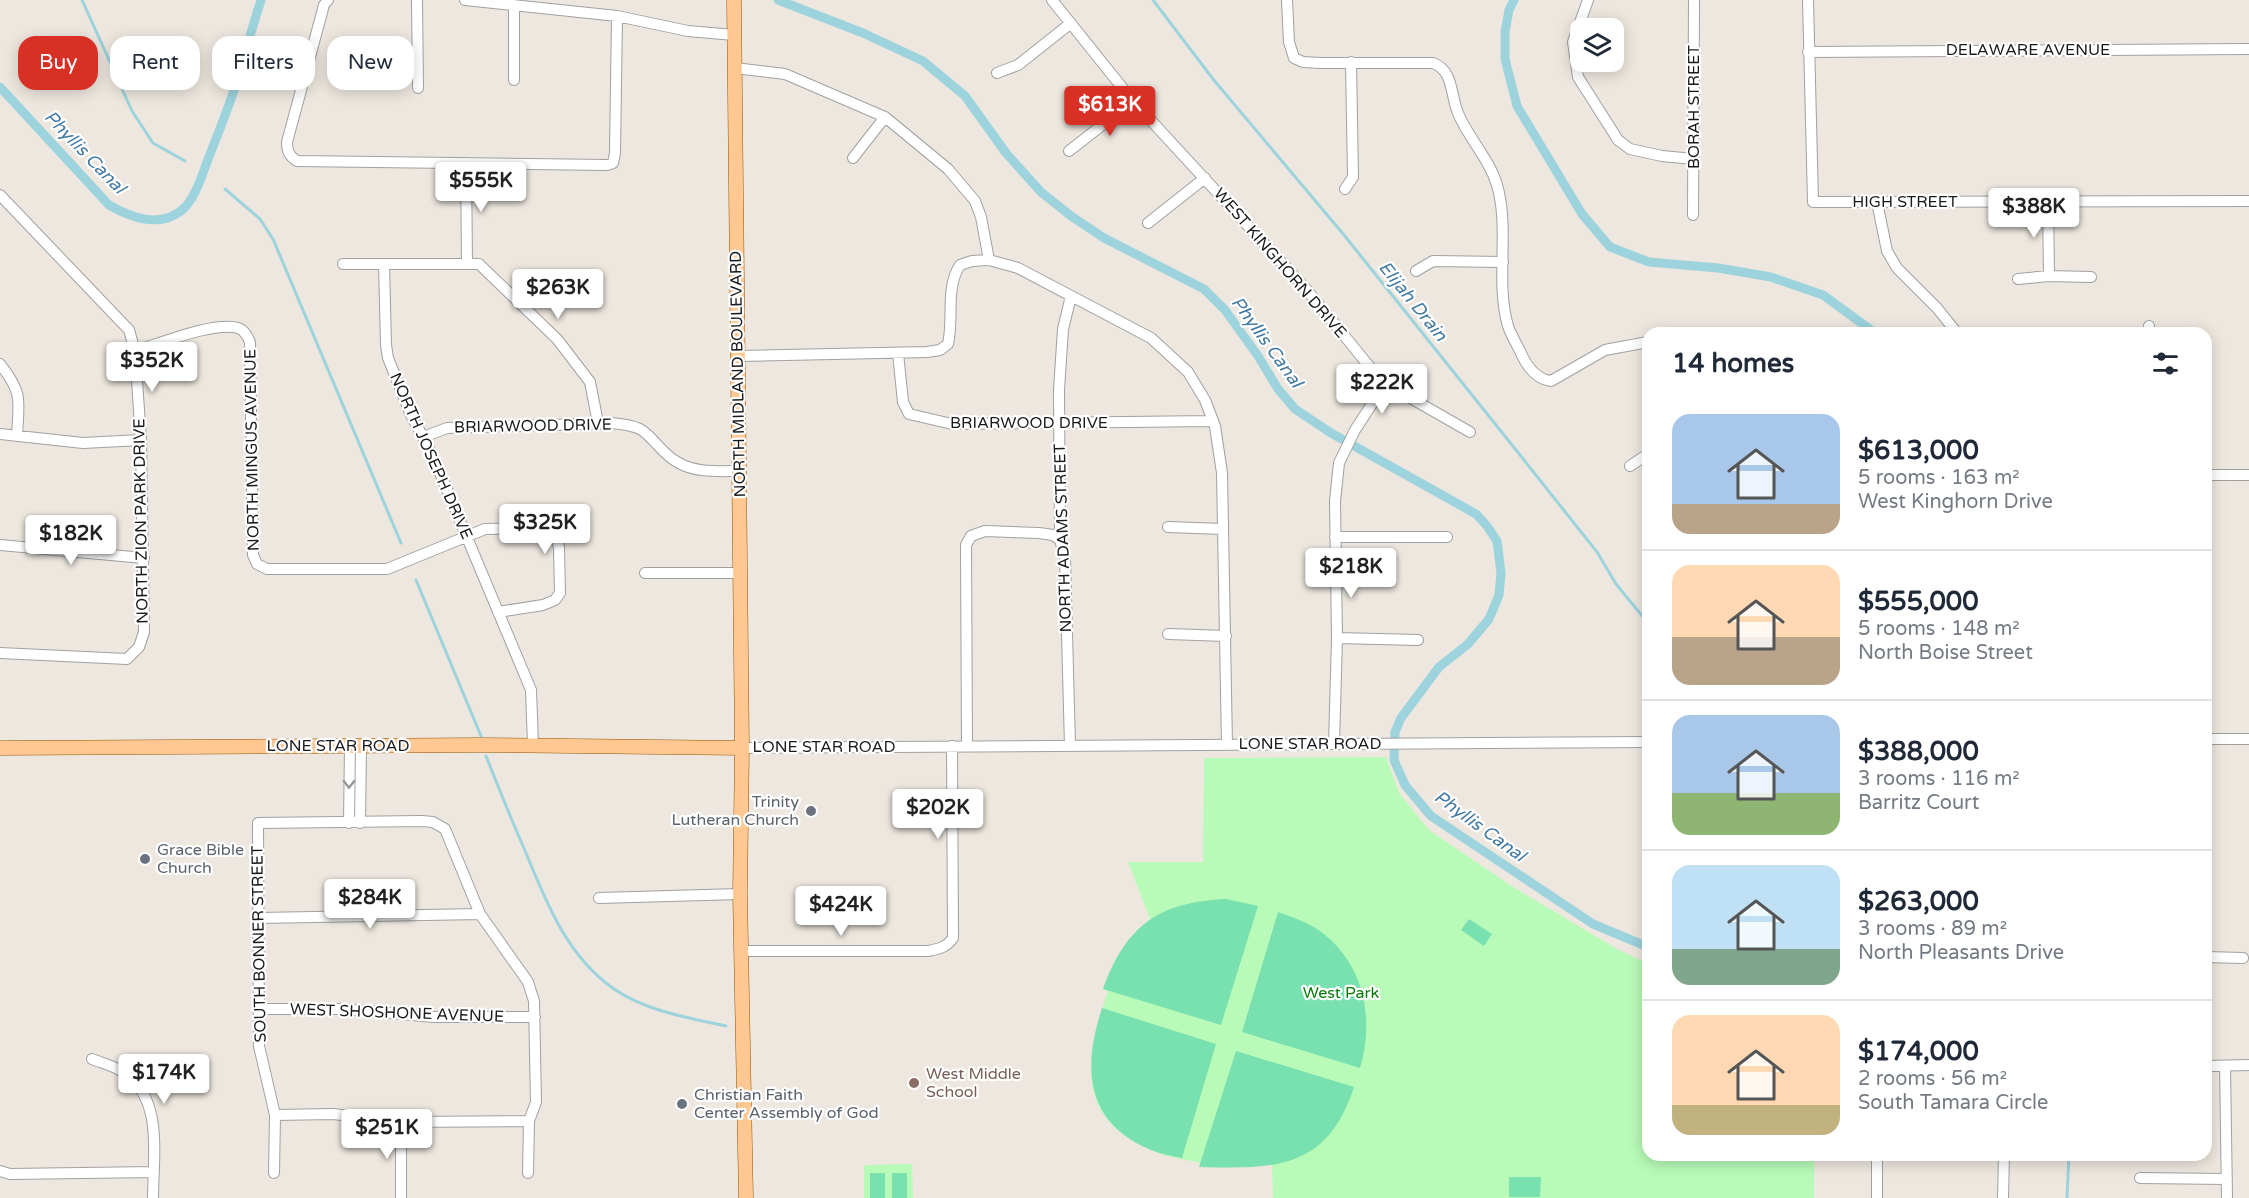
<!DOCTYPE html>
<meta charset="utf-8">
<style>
body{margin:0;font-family:"Varela Round",sans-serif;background:#f2f2f3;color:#1f2937;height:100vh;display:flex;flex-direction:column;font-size:22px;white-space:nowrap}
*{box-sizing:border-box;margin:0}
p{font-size:20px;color:#747a83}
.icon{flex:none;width:33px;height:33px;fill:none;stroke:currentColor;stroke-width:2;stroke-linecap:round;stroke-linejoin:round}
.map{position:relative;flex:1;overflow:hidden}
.drawer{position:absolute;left:1642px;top:327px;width:570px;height:834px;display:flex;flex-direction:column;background:#fff;border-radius:18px;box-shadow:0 3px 15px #0003}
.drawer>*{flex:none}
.hud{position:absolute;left:18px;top:36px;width:570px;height:54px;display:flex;gap:12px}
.buttons{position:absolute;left:1570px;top:18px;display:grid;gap:12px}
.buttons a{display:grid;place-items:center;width:54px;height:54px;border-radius:12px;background:#fff;box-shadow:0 3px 15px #0003;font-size:30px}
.price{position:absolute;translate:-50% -51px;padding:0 14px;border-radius:6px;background:#fff;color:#222;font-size:20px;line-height:39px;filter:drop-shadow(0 2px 3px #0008)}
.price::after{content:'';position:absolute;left:50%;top:36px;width:18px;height:14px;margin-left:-9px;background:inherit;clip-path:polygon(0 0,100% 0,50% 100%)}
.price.on{background:#d93025;color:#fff}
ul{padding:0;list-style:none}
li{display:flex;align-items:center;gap:18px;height:150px;padding:0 30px}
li+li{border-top:2px solid #e0e1e3}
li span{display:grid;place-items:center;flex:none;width:168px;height:120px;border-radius:18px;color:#555}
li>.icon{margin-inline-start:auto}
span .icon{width:72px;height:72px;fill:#fffc;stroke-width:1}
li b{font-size:26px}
h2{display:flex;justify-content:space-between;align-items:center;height:72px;padding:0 30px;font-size:26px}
.pill{padding:0 21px;border-radius:18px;background:#fff;box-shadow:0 3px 15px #0003;font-size:21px;line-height:54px}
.pill.on{background:#d93025;color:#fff}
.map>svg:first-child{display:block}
.park{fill:#b8fbb8}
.pitch{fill:#79e0b0}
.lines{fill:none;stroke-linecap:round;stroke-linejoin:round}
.stream{stroke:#9dd3dd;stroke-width:3}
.canal{stroke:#9dd3dd;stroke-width:9}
.minor-casing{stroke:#a1a1a1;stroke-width:12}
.major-casing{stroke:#915600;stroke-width:15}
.minor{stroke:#fff;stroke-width:10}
.major{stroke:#ffc892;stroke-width:14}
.oneway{stroke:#989898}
.worship-dot{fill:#6b7280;stroke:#fff;stroke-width:2}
.education-dot{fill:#8d6e63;stroke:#fff;stroke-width:2}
.labels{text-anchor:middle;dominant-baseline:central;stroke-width:4.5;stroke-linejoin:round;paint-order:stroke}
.street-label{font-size:16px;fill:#1a1a1a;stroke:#fff}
.worship-label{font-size:16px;fill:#5b616d;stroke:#fff;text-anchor:start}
.park-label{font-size:16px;fill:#077a08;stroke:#fff}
.education-label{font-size:16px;fill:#785e54;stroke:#fff;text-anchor:start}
.water-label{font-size:18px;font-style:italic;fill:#427aa4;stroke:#fff}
</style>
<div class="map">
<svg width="2249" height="1198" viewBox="0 0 2249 1198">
<rect width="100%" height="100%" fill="#ede7df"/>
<path class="park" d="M 1386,757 L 1399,793 L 1429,830 L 1513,887 L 1617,949 L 1648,964 L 1648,1155 L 1814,1155 L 1814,1198 L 1273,1198 L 1272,1165 L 1199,1167 L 1200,1163 C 1184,1159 1166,1157 1151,1150 C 1073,1117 1086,1058 1108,991 L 1103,989 C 1115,957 1124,943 1150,919 L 1128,862 L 1203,862 L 1204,758 Z
M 912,1164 L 913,1198 L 864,1198 L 864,1165 Z"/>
<path class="pitch" d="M 1226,899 L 1258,906 L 1221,1025 L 1103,989 C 1126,926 1158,902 1226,899 Z
M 1278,912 C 1292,917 1307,922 1320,931 C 1364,963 1375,1019 1360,1068 L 1242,1032 Z
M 1469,919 L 1492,934 L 1484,946 L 1461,930 Z
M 1102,1008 L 1216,1044 L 1182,1158 C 1172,1156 1161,1154 1151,1150 C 1086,1123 1082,1069 1102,1008 Z
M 1236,1051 L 1354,1087 C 1327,1170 1275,1169 1199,1167 Z
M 870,1173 L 885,1173 L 885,1198 L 870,1198 Z
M 892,1173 L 907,1173 L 907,1198 L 892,1198 Z
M 1509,1177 L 1541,1177 L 1540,1197 L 1509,1197 Z"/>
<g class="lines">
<path class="stream" d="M 82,0 L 132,111 L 153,143 L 185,161
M 1153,0 L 1213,79 L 1344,235 L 1520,455 L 1597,552 L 1616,584 L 1648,623
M 225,189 L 260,219 L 273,239 L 401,543
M 416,580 L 481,736
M 486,756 C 499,789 512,821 526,853 C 547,904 567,956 614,989 C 646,1011 689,1018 726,1026
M 2067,1198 L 2069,1155"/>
<path class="canal" d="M 778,0 L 863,33 L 923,61 L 965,96 L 1006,153 L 1041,192 L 1071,216 L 1104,238 L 1204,289 L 1225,310 L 1258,356 L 1278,389 L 1295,409 L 1331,433 L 1476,514 L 1487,526 L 1497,541 L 1501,573 L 1499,595 L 1489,619 L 1468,644 L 1439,667 L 1401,718 L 1395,732 L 1394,760 L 1405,785 L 1431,816 L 1593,924 L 1648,947
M 1514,0 L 1509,10 L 1505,32 L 1505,59 L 1517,106 L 1582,214 L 1610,247 L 1649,262 L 1718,268 L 1771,277 L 1823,295 L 1875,333
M 0,87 L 109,205 C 130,217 159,229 182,210 C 196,198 202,174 209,157 C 217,136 226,114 233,93 C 243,62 251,31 261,0"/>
<g class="minor-casing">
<path id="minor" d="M 328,0 L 324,5 L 287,142 C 287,151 289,156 297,161 L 607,165 L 613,163 L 615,153 L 617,16
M 417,0 L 418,88
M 465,0 L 617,16 L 688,31 L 734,35
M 1052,0 L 1133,101 L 1307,290 L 1373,371 L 1407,396 L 1470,432
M 1287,0 L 1289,42 L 1294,58 L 1303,62 L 1321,63 L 1433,63 C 1454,71 1450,94 1458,113 C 1468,138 1489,158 1497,185 C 1510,229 1495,282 1508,326 C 1511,335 1516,343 1520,351 C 1526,365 1535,379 1551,381 L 1605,350 L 1648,342
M 1588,0 L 1573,42 L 1578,77 L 1618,140 L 1630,149 L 1662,156 L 1694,159
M 1808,0 L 1813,202 L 2249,201
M 514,5 L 514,80
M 1808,52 L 2249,49
M 735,68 L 785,74 L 885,117 L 948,169 L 975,201 L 981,217 L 989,260
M 997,73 L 1018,65 L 1071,23
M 1069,151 L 1133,101
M 853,158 L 885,117
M 466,163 L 467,263
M 1345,189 L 1353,177 L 1351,62
M 0,195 L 129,330 L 135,351 L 141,440 L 144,632 L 139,647 L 127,659 L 0,653
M 2048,201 L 2049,276
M 1877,202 L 1887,251 L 1897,268 L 1937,308 L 1957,333
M 1693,215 L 1694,0
M 1148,223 L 1205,178
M 343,264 L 479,264 L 557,339 L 590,382 L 598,423
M 384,264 L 386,345 L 388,358 L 411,415 L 432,454 L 531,690 L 533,745
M 1416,271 L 1433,261 L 1503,262
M 2018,279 L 2049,276 L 2091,277
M 2149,333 L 2149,326
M 135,351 C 159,344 214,321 238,328 C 244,330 248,337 250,342 L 253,555 L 257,564 L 267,569 L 387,569 L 485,529 L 536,528 L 550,531 L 556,538 L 559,547 L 560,593 L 555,600 L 543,605 L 498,612
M 898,353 L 903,402 L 909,414 L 952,424 L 1213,421
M 738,356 L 927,352 L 940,350 L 948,344 C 954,318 945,288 960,265 L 972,261 L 989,260 L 1018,268 L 1151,338 L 1188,372 L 1205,400 L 1215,426 L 1222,473 L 1227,745
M 0,364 C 23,393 19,400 17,435
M 0,434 L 83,443 L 141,440
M 423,437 L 447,428 L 612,423 C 622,424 631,425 640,429 C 654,437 662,455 679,463 C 696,473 719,471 739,471
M 1630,466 L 1648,454
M 2206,475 L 2249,475
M 1168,527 L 1223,529
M 1335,537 L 1447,537
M 0,545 L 144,558
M 645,573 L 740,573
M 1168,634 L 1226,636
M 1337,638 L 1418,640
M 2206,739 L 2249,739
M 1334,744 L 1337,638 L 1335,501 L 1339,463 L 1355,430 L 1387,381
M 967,746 L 966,545 L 971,536 L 985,531 L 1039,533 L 1053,535 L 1060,540
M 1070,746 L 1065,558 L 1060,540 L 1059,390 L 1063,329 L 1071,296
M 742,748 L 1648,742
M 349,823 L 350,746
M 360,823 L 361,745
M 599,898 L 740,894
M 259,918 L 480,914
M 742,951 L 928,951 C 938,949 946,948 953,938 L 952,746
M 2206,957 L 2243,958
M 259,1009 L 346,1009 L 434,1017 L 535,1017
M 92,1059 C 102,1063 114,1066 123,1072 C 164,1098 153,1156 153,1198
M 2206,1066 L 2249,1065
M 2225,1066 L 2227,1198
M 275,1115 L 333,1114 L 401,1122 L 529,1121
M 401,1122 L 401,1198
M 0,1171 L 10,1174 L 153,1172
M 274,1173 L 275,1115 L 259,1046 L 258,823 L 422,821 L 433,822 L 445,829 L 480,914 L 528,982 L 534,1001 L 536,1102 L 529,1121 L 528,1173
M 2140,1178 L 2227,1179
M 1877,1198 L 1877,1155
M 2003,1198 L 2004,1155"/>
</g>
<g class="major-casing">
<path id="major" d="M 734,0 L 742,748 L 740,894 L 746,1198
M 0,748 L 480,745 L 742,748"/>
</g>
<use href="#minor" class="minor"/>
<use href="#major" class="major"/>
</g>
<defs><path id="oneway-chevron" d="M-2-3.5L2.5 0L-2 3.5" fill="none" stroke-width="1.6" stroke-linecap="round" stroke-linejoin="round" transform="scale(1.5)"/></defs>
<use class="oneway" href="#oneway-chevron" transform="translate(349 784) rotate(91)"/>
<g class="worship-dot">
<circle cx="811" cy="811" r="6"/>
<circle cx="145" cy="859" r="6"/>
<circle cx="682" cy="1104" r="6"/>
</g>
<circle class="education-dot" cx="914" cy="1083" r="6"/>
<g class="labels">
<g class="street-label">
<text x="2028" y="50">DELAWARE AVENUE</text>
<text transform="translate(1694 107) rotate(-90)">BORAH STREET</text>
<text x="1905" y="202">HIGH STREET</text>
<text transform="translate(1280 263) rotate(49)">WEST KINGHORN DRIVE</text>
<text transform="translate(738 374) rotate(-91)">NORTH MIDLAND BOULEVARD</text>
<text x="1029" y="423">BRIARWOOD DRIVE</text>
<text transform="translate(533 426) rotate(-1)">BRIARWOOD DRIVE</text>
<text transform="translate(252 450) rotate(-91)">NORTH MINGUS AVENUE</text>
<text transform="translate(431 456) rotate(66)">NORTH JOSEPH DRIVE</text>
<text transform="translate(141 521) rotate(-91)">NORTH ZION PARK DRIVE</text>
<text transform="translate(1063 538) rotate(-92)">NORTH ADAMS STREET</text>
<text x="1310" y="744">LONE STAR ROAD</text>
<text x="338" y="746">LONE STAR ROAD</text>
<text x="824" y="747">LONE STAR ROAD</text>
<text transform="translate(259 944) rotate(-91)">SOUTH BONNER STREET</text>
<text transform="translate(397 1013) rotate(2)">WEST SHOSHONE AVENUE</text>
</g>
<g class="worship-label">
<text x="799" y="802" text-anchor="end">Trinity<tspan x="799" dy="18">Lutheran Church</tspan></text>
<text x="157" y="850">Grace Bible<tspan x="157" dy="18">Church</tspan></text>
<text x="694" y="1095">Christian Faith<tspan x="694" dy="18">Center Assembly of God</tspan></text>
</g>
<g class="park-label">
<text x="1341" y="993">West Park</text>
</g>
<g class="education-label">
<text x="926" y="1074">West Middle<tspan x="926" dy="18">School</tspan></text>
</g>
<g class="water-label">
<text transform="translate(85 152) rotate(46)">Phyllis Canal</text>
<text transform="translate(1413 301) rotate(51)">Elijah Drain</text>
<text transform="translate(1267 342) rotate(54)">Phyllis Canal</text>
<text transform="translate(1480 826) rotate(36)">Phyllis Canal</text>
</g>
</g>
</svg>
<div class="buttons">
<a><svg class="icon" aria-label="layers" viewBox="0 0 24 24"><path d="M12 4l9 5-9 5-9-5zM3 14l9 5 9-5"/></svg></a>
</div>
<b class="price on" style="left:1110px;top:137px">$613K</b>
<b class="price" style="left:481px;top:213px">$555K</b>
<b class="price" style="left:2034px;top:239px">$388K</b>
<b class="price" style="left:558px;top:320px">$263K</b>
<b class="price" style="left:152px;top:393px">$352K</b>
<b class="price" style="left:1382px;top:415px">$222K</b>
<b class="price" style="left:545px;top:555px">$325K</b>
<b class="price" style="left:71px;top:566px">$182K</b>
<b class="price" style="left:1351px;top:599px">$218K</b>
<b class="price" style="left:938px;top:840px">$202K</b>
<b class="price" style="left:370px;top:930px">$284K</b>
<b class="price" style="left:841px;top:937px">$424K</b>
<b class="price" style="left:164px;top:1105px">$174K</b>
<b class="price" style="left:387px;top:1160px">$251K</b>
<div class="hud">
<a class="pill on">Buy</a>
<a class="pill">Rent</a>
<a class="pill">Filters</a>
<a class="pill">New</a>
</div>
<section class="drawer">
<h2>14 homes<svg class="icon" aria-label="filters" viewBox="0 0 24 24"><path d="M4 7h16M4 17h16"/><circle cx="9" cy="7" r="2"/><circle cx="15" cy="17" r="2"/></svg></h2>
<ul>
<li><span style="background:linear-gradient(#a9c7e8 75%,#b9a48a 0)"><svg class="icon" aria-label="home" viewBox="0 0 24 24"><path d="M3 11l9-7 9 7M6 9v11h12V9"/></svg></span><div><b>$613,000</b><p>5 rooms · 163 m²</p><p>West Kinghorn Drive</p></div></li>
<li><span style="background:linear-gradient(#ffd9b3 60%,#b9a48a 0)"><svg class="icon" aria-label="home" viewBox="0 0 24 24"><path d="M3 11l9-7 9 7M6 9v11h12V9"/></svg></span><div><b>$555,000</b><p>5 rooms · 148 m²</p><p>North Boise Street</p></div></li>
<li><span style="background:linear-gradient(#a9c7e8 65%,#8fb573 0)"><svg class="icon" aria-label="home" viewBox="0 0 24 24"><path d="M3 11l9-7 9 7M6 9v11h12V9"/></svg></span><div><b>$388,000</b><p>3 rooms · 116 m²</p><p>Barritz Court</p></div></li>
<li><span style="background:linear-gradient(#bfe0f5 70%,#7fa58c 0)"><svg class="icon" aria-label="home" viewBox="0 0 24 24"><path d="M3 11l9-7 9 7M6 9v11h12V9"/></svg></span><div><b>$263,000</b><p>3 rooms · 89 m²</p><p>North Pleasants Drive</p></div></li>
<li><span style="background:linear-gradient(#ffd9b3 75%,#c2b280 0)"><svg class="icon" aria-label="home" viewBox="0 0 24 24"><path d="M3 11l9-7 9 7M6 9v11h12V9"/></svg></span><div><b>$174,000</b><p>2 rooms · 56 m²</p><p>South Tamara Circle</p></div></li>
</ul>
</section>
</div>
